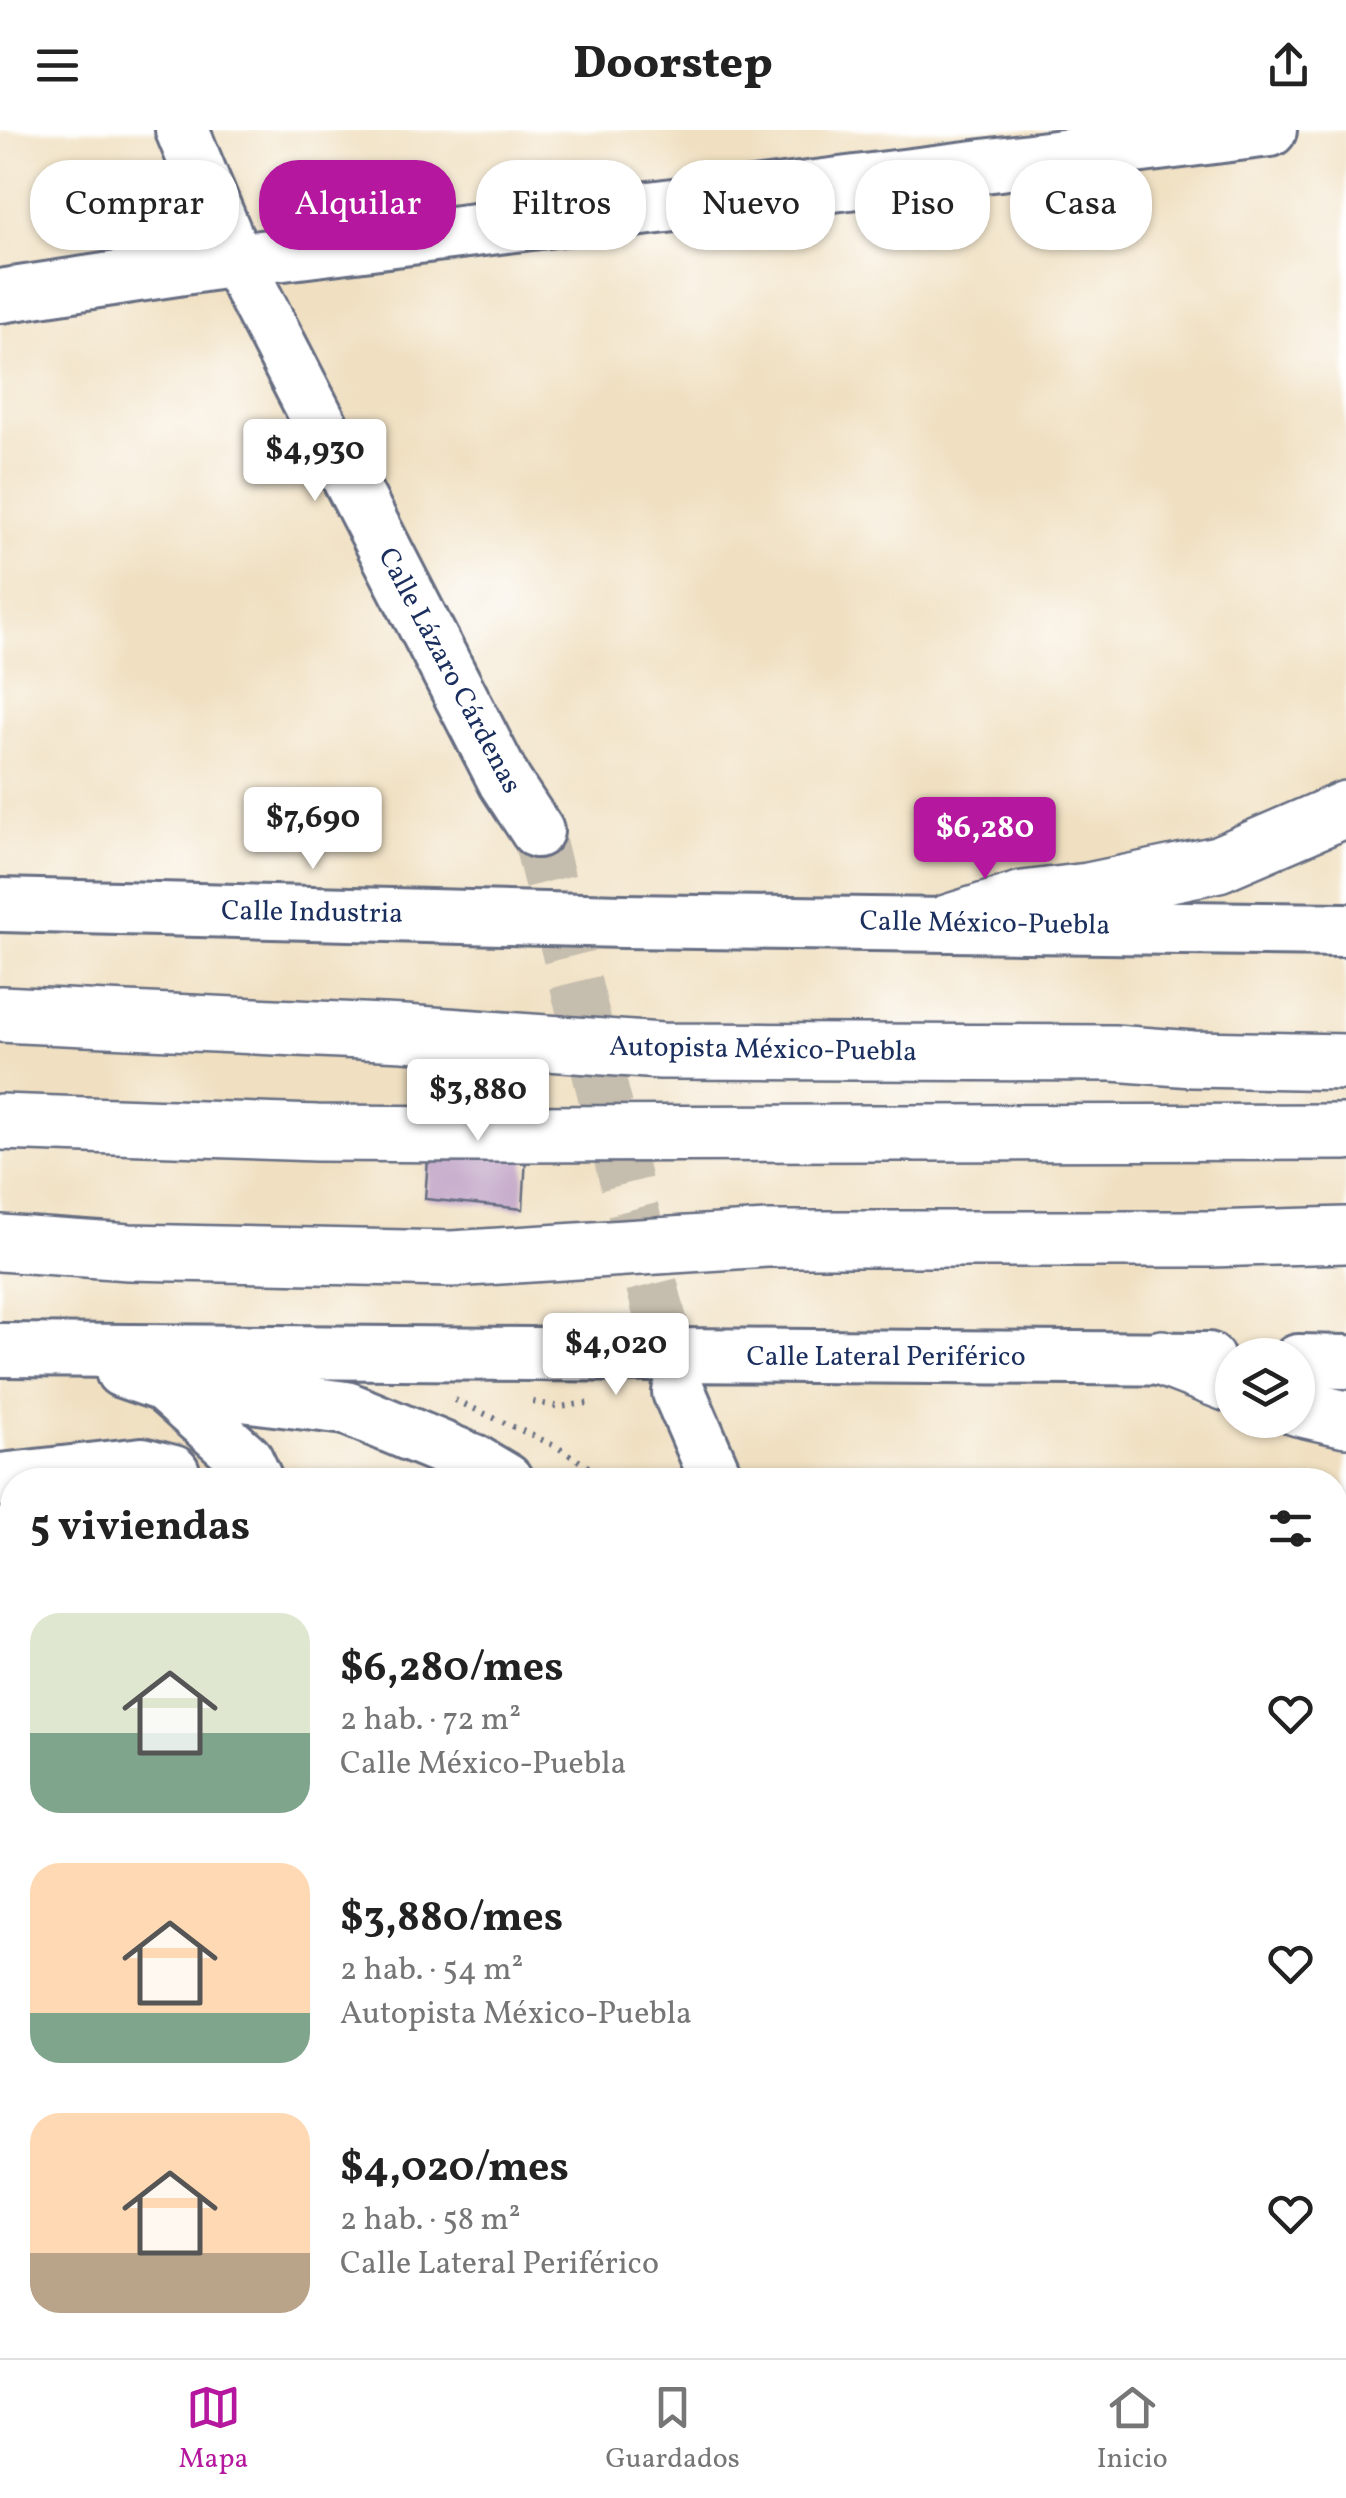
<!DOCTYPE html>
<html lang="es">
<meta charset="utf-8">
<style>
body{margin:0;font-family:Vollkorn,serif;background:#f6f6f6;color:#222;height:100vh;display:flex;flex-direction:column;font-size:38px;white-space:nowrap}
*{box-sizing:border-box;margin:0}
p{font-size:32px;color:#767676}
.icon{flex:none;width:55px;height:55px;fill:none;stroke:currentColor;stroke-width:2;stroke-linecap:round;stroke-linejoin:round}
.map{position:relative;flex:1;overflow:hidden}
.side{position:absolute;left:0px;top:1338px;width:1348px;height:892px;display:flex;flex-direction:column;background:#fff;border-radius:40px 40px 0 0;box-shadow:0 2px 8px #0004}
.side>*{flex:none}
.banner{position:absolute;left:30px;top:30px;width:1288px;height:90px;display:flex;gap:20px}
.tools{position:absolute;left:1215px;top:1208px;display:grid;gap:20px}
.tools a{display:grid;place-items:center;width:100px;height:100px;border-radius:50%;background:#fff;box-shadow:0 2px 8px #0004;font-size:50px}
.price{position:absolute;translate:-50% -85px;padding:0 22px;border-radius:10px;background:#fff;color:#222;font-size:32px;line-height:65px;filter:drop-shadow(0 2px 5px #0008)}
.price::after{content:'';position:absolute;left:50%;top:60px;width:30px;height:22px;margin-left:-15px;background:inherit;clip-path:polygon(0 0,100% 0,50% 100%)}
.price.on{background:#b5179e;color:#fff}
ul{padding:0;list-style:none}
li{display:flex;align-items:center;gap:30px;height:250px;padding:0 30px}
li span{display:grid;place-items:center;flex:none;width:280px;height:200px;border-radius:30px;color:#555}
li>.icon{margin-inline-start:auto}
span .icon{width:120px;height:120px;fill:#fffc;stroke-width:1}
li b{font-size:42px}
h2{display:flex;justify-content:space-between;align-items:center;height:120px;padding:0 30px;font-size:42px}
.tag{padding:0 35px;border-radius:40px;background:#fff;box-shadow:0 2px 8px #0004;font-size:35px;line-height:90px}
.tag.on{background:#b5179e;color:#fff}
header{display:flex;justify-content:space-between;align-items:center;height:130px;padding:0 30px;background:#fff;font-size:45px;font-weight:800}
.dock{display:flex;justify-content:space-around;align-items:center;height:140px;border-top:2px solid #e0e0e0;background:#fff;font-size:28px;color:#767676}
.dock a{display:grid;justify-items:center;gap:5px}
.dock .on{color:#b5179e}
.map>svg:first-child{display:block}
.building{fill:#bc9dc1}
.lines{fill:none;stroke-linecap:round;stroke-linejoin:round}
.minor-tunnel{stroke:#c5bdad;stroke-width:52;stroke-dasharray:52 26;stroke-linecap:butt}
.minor-casing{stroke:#666d81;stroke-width:58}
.highway-casing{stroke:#666d81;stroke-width:60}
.path{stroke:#666d81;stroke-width:6;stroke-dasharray:2.5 8;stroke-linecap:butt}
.minor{stroke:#fff;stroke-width:52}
.highway{stroke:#fff;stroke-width:55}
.labels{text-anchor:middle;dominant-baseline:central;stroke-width:8;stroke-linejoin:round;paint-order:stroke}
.street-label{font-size:28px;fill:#1b2f5e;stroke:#fff}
</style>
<header><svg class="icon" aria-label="menu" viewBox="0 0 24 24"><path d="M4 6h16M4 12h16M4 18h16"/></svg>Doorstep<svg class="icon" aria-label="share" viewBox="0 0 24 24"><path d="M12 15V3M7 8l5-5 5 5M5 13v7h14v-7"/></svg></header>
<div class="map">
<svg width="1346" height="2228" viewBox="0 0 1346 2228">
<rect width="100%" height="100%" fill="#fff"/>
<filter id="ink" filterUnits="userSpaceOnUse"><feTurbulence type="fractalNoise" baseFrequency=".01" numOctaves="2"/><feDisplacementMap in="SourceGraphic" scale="20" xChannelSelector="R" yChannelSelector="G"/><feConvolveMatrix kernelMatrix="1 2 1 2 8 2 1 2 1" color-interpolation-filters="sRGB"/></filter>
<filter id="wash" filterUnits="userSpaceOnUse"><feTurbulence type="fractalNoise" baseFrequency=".0048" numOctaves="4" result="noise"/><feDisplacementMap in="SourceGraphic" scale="40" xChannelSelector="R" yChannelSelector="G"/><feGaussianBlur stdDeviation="2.25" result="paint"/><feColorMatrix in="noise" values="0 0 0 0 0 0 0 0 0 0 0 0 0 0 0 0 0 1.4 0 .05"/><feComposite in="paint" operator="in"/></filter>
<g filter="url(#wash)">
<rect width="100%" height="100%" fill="#f0e0c1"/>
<g id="blocks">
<path class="building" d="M 434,950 L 530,956 L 523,1079 L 425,1069 Z
M 12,1522 L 12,2218 L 633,2218 L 634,2228 L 0,2228 L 0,1524 Z"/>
</g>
</g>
<g filter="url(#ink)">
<use href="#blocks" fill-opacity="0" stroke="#666d81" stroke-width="2.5"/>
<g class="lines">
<path class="minor-tunnel" d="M 537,701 L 679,1262"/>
<g class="minor-casing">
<path id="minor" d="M 182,0 L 236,130 L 505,652 L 537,701
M 0,166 L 236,130 L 1270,0
M 0,775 L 623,791 L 1346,800
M 0,1220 L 1208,1229
M 1298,1231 L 1346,1232
M 122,1241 L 163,1255 L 346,1278 L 474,1331 L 506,1350
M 163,1255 L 246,1329 L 256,1350
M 679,1262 L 717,1350
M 0,1350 L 142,1334 L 173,1342 L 175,1350
M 0,1453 L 12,1452
M 713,2218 L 714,2228
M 991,2218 L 994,2228
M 1075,2218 L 1079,2228"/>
</g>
<g class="highway-casing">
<path id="highway" d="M 947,793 L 1023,769 L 1088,761 L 1218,734 L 1346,679
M 0,884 L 404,903 L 661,921 L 1113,923 L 1193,929 L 1346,932
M 0,992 L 317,1003 L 474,1004 L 1346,1002
M 0,1113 L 129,1122 L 452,1129 L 767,1109 L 1210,1109 L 1346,1105
M 1162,1228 L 1232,1255
M 1298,1278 L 1346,1289"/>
</g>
<path class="path" d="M 455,1270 L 557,1317 L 609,1350
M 533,1272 L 560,1277 L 595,1272
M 1335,1480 L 1346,1482"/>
<use href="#minor" class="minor"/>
<use href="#highway" class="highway"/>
</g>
</g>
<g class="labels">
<g class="street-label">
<text transform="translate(449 541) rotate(62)">Calle Lázaro Cárdenas</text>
<text transform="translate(312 783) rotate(1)">Calle Industria</text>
<text transform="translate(985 794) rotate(1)">Calle México-Puebla</text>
<text transform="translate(763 920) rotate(1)">Autopista México-Puebla</text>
<text x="886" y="1227">Calle Lateral Periférico</text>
</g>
</g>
</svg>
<div class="tools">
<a><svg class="icon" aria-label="layers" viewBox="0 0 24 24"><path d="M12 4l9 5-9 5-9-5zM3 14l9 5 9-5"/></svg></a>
</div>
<b class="price" style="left:315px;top:374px">$4,930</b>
<b class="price" style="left:313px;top:742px">$7,690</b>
<b class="price on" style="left:985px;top:752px">$6,280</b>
<b class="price" style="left:478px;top:1014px">$3,880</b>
<b class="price" style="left:616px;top:1268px">$4,020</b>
<div class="banner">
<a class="tag">Comprar</a>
<a class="tag on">Alquilar</a>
<a class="tag">Filtros</a>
<a class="tag">Nuevo</a>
<a class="tag">Piso</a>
<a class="tag">Casa</a>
</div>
<section class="side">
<h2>5 viviendas<svg class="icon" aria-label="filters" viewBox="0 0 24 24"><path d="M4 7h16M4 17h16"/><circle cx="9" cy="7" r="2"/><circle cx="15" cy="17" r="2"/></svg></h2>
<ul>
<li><span style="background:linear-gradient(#dfe7d0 60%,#7fa58c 0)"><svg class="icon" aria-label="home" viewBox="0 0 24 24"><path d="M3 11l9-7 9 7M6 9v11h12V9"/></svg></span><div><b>$6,280/mes</b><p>2 hab. · 72 m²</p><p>Calle México-Puebla</p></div><svg class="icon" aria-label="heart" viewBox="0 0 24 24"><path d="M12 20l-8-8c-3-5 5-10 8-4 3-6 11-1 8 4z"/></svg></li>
<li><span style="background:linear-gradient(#ffd9b3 75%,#7fa58c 0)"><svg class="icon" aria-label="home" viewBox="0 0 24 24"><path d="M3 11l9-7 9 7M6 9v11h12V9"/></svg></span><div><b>$3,880/mes</b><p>2 hab. · 54 m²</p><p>Autopista México-Puebla</p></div><svg class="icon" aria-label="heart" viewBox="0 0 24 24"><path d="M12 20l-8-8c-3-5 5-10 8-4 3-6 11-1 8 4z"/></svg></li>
<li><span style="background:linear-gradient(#ffd9b3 70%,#b9a48a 0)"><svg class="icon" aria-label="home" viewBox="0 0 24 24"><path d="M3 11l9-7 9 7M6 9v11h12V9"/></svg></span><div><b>$4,020/mes</b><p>2 hab. · 58 m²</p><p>Calle Lateral Periférico</p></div><svg class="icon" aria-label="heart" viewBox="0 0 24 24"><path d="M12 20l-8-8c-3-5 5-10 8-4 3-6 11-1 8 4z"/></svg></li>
</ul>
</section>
</div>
<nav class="dock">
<a class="on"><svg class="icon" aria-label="map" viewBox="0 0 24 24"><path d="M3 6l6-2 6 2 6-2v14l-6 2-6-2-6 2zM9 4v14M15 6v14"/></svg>Mapa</a>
<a><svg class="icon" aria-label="saved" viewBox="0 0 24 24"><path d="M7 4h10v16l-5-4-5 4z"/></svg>Guardados</a>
<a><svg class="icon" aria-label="home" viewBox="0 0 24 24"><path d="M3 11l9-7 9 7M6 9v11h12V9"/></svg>Inicio</a>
</nav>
